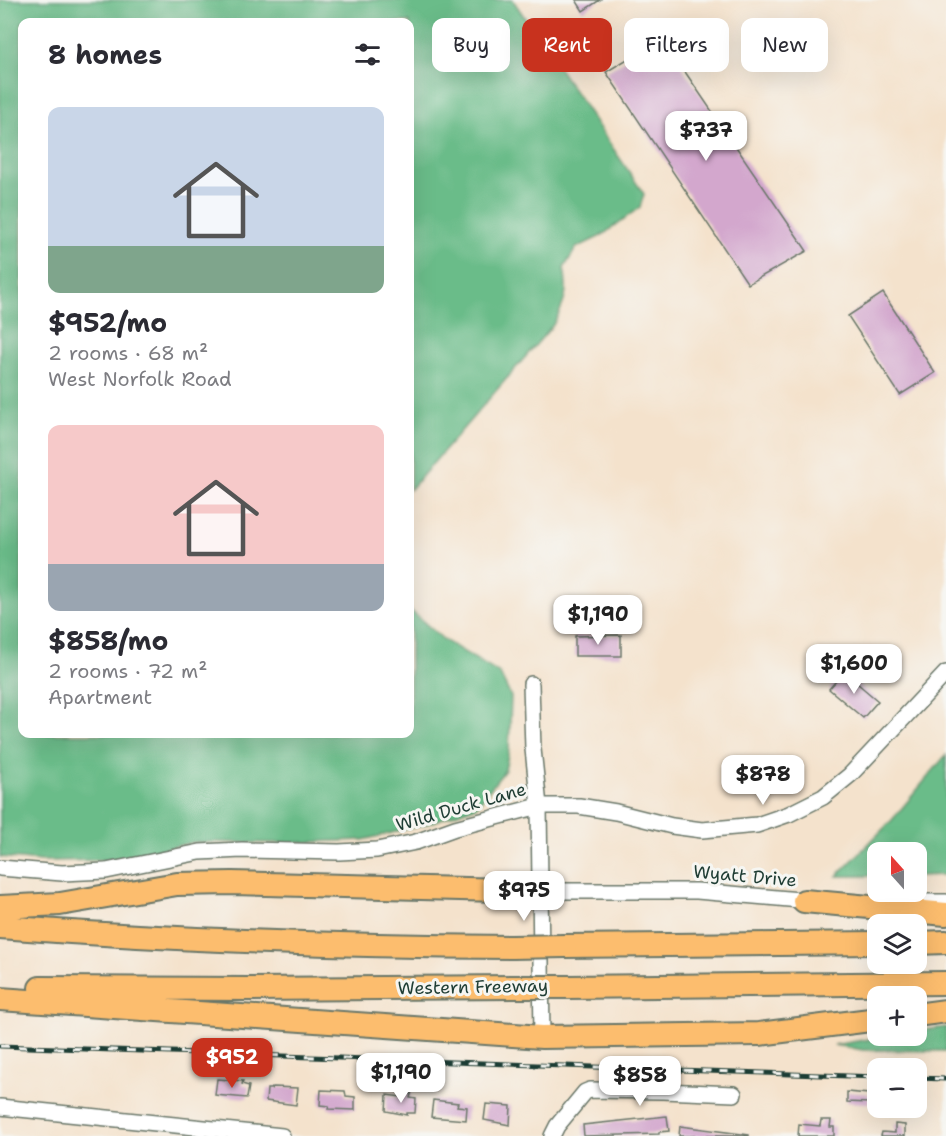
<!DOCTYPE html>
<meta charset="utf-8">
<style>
body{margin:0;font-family:"Shantell Sans",sans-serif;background:#f2f2f3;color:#2b2b33;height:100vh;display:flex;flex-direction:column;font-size:22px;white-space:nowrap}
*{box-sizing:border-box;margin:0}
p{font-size:20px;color:#7c7c81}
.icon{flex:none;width:33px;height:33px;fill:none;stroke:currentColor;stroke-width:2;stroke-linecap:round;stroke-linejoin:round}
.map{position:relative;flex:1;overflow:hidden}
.details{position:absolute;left:18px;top:18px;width:396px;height:720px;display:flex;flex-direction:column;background:#fff;border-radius:12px;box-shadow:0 6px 24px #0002}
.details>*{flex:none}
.banner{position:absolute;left:432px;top:18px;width:423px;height:54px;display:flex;gap:12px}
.needle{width:39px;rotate:339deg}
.tools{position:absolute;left:867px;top:842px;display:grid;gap:12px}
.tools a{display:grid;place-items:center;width:60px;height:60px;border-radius:12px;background:#fff;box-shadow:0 6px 24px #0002;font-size:30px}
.price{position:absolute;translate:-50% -51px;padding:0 14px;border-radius:12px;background:#fff;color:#222;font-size:20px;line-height:39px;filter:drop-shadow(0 2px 3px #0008)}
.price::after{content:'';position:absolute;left:50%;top:36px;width:18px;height:14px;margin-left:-9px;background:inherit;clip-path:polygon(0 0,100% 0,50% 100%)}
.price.selected{background:#c8321e;color:#fff}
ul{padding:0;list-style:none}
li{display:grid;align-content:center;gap:12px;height:318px;padding:0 30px}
li span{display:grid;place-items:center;height:186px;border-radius:12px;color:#555}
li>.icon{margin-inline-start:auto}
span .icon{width:108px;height:108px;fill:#fffc;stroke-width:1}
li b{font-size:26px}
h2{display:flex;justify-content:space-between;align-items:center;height:72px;padding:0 30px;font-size:26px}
.pill{padding:0 21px;border-radius:12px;background:#fff;box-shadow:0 6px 24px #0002;font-size:21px;line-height:54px}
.pill.selected{background:#c8321e;color:#fff}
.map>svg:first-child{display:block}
.forest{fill:#6abc89;stroke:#447c5e;stroke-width:1.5}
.building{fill:#d3a7cd}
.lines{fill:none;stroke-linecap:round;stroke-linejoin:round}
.minor-casing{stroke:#6a7769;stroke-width:18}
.highway-casing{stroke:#6a7769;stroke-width:26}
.minor{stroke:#fff;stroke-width:15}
.highway{stroke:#fcbd6e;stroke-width:22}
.rail-casing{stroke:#1f3d34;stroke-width:5}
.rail{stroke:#f6f6f2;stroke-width:3;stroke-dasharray:9;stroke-linecap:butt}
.highway-bridge-casing{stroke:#6a7769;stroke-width:26;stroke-linecap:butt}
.highway-bridge{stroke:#fcbd6e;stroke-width:22}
.labels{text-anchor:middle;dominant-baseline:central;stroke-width:6;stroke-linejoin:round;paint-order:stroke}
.street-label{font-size:18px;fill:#1f3d34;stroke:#f6f6f2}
</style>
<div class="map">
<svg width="946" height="1136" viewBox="0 0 946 1136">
<rect width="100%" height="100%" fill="#f6f6f2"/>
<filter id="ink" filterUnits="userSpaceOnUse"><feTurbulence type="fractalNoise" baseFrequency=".0167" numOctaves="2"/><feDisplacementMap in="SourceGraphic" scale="12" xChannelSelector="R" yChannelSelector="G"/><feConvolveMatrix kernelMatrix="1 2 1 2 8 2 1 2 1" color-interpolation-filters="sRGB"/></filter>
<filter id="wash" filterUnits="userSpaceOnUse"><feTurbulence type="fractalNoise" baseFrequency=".008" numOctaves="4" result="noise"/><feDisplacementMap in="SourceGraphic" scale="24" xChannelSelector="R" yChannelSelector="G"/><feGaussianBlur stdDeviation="1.35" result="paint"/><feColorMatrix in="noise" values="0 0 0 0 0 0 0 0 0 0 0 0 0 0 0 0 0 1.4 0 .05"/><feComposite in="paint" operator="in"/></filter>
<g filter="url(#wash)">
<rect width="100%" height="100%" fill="#f4e2cc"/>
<path class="forest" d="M 0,0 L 513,0 L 644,194 L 640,207 L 601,236 L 576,248 L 564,268 C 569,293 565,303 553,325 L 410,490 L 410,22 L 22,22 L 22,734 L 410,734 L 410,610 L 444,640 L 500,674 L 511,697 L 509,750 L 505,770 L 477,806 L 424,825 L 363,840 L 281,843 L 194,842 L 116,860 L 41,861 L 0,857 Z
M 946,755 L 946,875 L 917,876 L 916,852 L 878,852 L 877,876 L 837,876 L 892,820 Z
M 946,1027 L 946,1051 L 863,1050 L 834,1045 L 893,1035 L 916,1035 L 917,1031 Z"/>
<g id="blocks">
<path class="building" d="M 576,0 L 600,0 L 583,11 Z
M 662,38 L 807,251 L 748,284 L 606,72 Z
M 883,293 L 935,373 L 900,395 L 848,316 Z
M 621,635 L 621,656 L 575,656 L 575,636 Z
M 844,672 L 878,701 L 863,718 L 829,689 Z
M 217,1079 L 243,1081 L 242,1084 L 249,1086 L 247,1098 L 215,1095 Z
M 273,1087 L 298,1088 L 296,1105 L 266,1101 L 267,1089 L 271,1089 Z
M 321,1090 L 345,1091 L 346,1096 L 355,1097 L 355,1110 L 328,1109 L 329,1106 L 320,1105 Z
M 401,1090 L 412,1091 L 410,1098 L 416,1099 L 415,1113 L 407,1113 L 407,1115 L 386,1111 L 387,1095 L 401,1097 Z
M 847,1092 L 869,1094 L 869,1103 L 847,1102 Z
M 433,1100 L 458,1103 L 457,1106 L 467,1107 L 466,1120 L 431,1117 Z
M 486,1104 L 511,1106 L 510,1125 L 484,1120 Z
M 667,1116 L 669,1131 L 659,1132 L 659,1134 L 584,1136 L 583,1125 Z
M 821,1120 L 831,1120 L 830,1127 L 834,1127 L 834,1136 L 798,1136 L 799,1124 L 820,1126 Z
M 895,1124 L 905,1125 L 905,1136 L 881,1136 L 882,1132 L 895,1133 Z
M 680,1126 L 749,1135 L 749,1136 L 679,1136 Z"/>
</g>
</g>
<g filter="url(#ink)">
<use href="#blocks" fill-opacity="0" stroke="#6a7769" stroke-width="1.5"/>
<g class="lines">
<g class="minor-casing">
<path id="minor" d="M 531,684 L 533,749 L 539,806 L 542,1037
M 0,868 L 62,873 L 106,871 L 200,852 L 242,850 L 339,852 L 377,850 L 416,842 L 455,828 L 539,806 L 579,806 L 616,812 L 672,826 L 702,830 L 757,825 L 789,814 L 823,797 L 850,775 L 946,673
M 541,891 L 697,891 L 811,901
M 919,902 L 946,902
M 0,1107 L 282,1136
M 552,1136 L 557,1126 L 585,1092 L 590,1090 L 663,1091 L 734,1094"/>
</g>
<g class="highway-casing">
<path id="highway" d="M 804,901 L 946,914
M 0,907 L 60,904 L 177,884 L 232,883 L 541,891
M 0,927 C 171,940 341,946 512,947
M 916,943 L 946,942
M 565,946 L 878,943
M 568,987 L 946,983
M 40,988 L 250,989 L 514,987
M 0,999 L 542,1037 L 759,1034 L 878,1019
M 916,1015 L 946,1011"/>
</g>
<use href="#minor" class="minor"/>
<use href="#highway" class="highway"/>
<g class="rail-casing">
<path id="rail" d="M 0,1046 L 878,1077
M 916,1078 L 946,1079"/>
</g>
<use href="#rail" class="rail"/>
<g class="highway-bridge-casing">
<path id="highway-bridge" d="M 512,947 L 565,946
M 514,987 L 568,987"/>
</g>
<use href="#highway-bridge" class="highway-bridge"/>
</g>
</g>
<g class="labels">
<g class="street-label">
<text transform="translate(461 807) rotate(-16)">Wild Duck Lane</text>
<text transform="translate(745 876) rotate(5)">Wyatt Drive</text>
<text transform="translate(473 987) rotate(-1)">Western Freeway</text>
</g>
</g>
</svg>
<div class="tools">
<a><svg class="needle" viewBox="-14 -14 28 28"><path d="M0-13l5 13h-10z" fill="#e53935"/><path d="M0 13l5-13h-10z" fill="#7c7c81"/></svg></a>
<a><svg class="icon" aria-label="layers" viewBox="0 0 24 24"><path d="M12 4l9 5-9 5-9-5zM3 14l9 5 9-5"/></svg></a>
<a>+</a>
<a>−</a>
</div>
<b class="price" style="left:706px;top:162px">$737</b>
<b class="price" style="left:598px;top:646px">$1,190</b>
<b class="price" style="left:854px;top:695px">$1,600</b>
<b class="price" style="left:763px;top:806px">$878</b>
<b class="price" style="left:524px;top:922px">$975</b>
<b class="price selected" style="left:232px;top:1089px">$952</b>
<b class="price" style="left:401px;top:1104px">$1,190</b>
<b class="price" style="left:640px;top:1107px">$858</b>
<div class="banner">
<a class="pill">Buy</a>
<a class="pill selected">Rent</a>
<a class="pill">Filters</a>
<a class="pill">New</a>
</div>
<section class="details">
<h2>8 homes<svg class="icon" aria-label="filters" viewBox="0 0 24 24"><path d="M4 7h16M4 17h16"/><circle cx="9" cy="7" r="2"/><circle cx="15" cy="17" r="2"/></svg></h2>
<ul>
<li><span style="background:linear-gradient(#c9d6e8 75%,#7fa58c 0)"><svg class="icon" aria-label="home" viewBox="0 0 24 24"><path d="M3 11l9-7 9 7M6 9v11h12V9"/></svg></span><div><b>$952/mo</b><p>2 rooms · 68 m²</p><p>West Norfolk Road</p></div></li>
<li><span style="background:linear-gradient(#f6c9c9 75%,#9aa5b1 0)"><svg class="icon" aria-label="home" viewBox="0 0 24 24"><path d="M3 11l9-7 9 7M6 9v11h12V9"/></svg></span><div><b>$858/mo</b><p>2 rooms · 72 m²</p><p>Apartment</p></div></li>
</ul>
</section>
</div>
